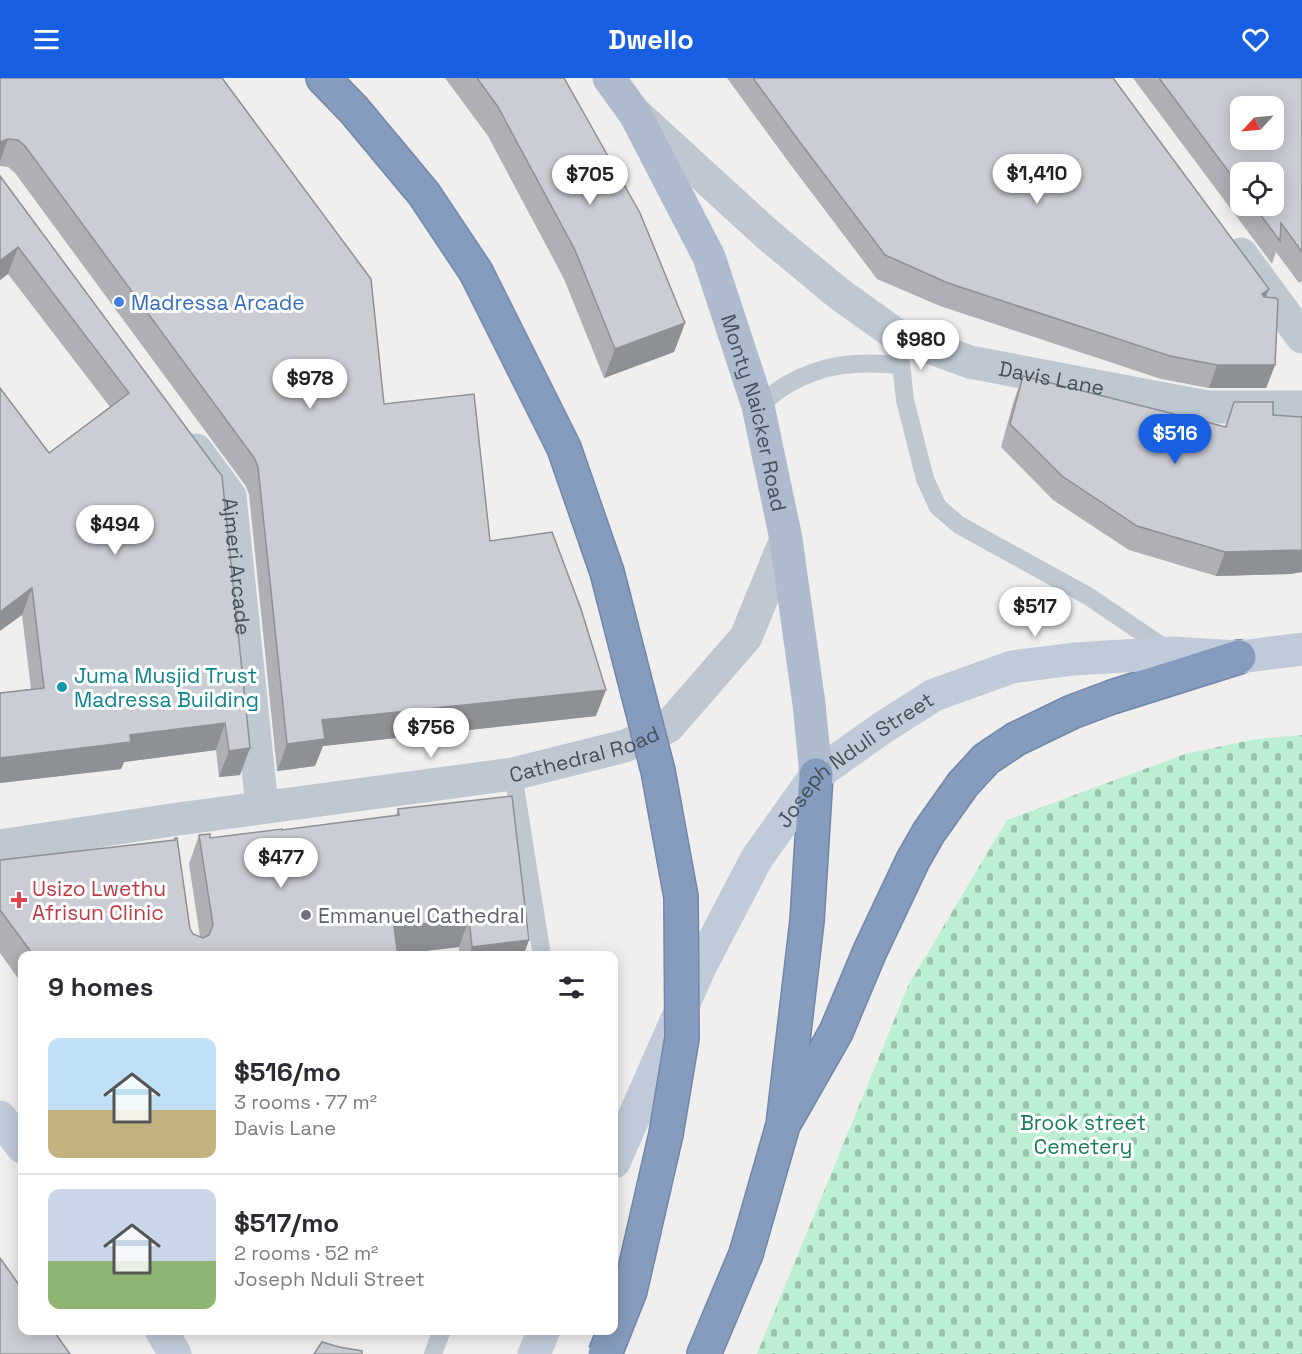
<!DOCTYPE html>
<meta charset="utf-8">
<style>
body{margin:0;font-family:"Space Grotesk",sans-serif;background:#f7f7f7;color:#2b2b33;height:100vh;display:flex;flex-direction:column;font-size:22px;white-space:nowrap}
*{box-sizing:border-box;margin:0}
p{font-size:20px;color:#7c7c81}
.icon{flex:none;width:33px;height:33px;fill:none;stroke:currentColor;stroke-width:2;stroke-linecap:round;stroke-linejoin:round}
.map{position:relative;flex:1;overflow:hidden}
.details{position:absolute;left:18px;top:873px;width:600px;height:384px;display:flex;flex-direction:column;background:#fff;border-radius:12px;box-shadow:0 3px 15px #0003}
.details>*{flex:none}
.needle{width:39px;rotate:244deg}
.buttons{position:absolute;left:1230px;top:18px;display:grid;gap:12px}
.buttons a{display:grid;place-items:center;width:54px;height:54px;border-radius:12px;background:#fff;box-shadow:0 3px 15px #0003;font-size:30px}
.price{position:absolute;translate:-50% -51px;padding:0 14px;border-radius:21px;background:#fff;color:#222;font-size:20px;line-height:39px;filter:drop-shadow(0 2px 3px #0008)}
.price::after{content:'';position:absolute;left:50%;top:36px;width:18px;height:14px;margin-left:-9px;background:inherit;clip-path:polygon(0 0,100% 0,50% 100%)}
.price.current{background:#185fe2;color:#fff}
ul{padding:0;list-style:none}
li{display:flex;align-items:center;gap:18px;height:150px;padding:0 30px}
li+li{border-top:2px solid #e1e1e2}
li span{display:grid;place-items:center;flex:none;width:168px;height:120px;border-radius:12px;color:#555}
li>.icon{margin-inline-start:auto}
span .icon{width:72px;height:72px;fill:#fffc;stroke-width:1}
li b{font-size:26px}
h2{display:flex;justify-content:space-between;align-items:center;height:72px;padding:0 30px;font-size:26px}
header{display:flex;justify-content:space-between;align-items:center;height:78px;padding:0 30px;background:#185fe2;color:#fff;font-size:27px;font-weight:700}
.map>svg:first-child{display:block}
.cemetery{fill:url(#cemetery-stones)}
.lines{fill:none;stroke-linecap:round;stroke-linejoin:round}
.highway-casing{stroke:#7187aa;stroke-width:36}
.lane{stroke:#bfc7d1;stroke-width:18}
.street{stroke:#bfc7d1;stroke-width:33}
.secondary{stroke:#c1cad8;stroke-width:33}
.primary{stroke:#aebbce;stroke-width:33}
.highway{stroke:#869cbe;stroke-width:33}
.highway-bridge-casing{stroke:#7187aa;stroke-width:36;stroke-linecap:butt}
.highway-bridge{stroke:#869cbe;stroke-width:33}
.wall{fill:#aeb0b6;fill-rule:evenodd}
.shaded-wall{fill:#8d9094}
.building{fill:#cacdd4;stroke:#8d9094;stroke-width:1.5;fill-rule:evenodd}
.shop-dot{fill:#3f7fe0;stroke:#fff;stroke-width:2}
.culture-dot{fill:#0f9aa8;stroke:#fff;stroke-width:2}
.health-dot{fill:#e0444e;stroke:#fff;stroke-width:2}
.worship-dot{fill:#6b7280;stroke:#fff;stroke-width:2}
.labels{text-anchor:middle;dominant-baseline:central;stroke-width:6;stroke-linejoin:round;paint-order:stroke}
.shop-label{font-size:21px;fill:#366cbe;stroke:#fff;text-anchor:start}
.street-label{font-size:21px;fill:#46505c;stroke:#fff}
.culture-label{font-size:21px;fill:#0d838f;stroke:#fff;text-anchor:start}
.health-label{font-size:21px;fill:#be3a42;stroke:#fff;text-anchor:start}
.worship-label{font-size:21px;fill:#5b616d;stroke:#fff;text-anchor:start}
.park-label{font-size:21px;fill:#167e53;stroke:#fff}
</style>
<header><svg class="icon" aria-label="menu" viewBox="0 0 24 24"><path d="M4 6h16M4 12h16M4 18h16"/></svg>Dwello<svg class="icon" aria-label="heart" viewBox="0 0 24 24"><path d="M12 20l-8-8c-3-5 5-10 8-4 3-6 11-1 8 4z"/></svg></header>
<div class="map">
<svg width="1302" height="1276" viewBox="0 0 1302 1276">
<defs>
<pattern id="cemetery-stones" width="16" height="16" patternUnits="userSpaceOnUse" patternTransform="scale(1.5)"><rect width="16" height="16" fill="#bcefd4"/><path d="M2 7V4a2 2 0 0 1 4 0v3zM10 15v-3a2 2 0 0 1 4 0v3z" fill="#9bc4af"/></pattern>
</defs>
<rect width="100%" height="100%" fill="#f1efee"/>
<path class="cemetery" d="M 1302,657 L 1302,1276 L 757,1276 L 909,906 L 1007,742 L 1185,676 L 1256,661 Z"/>
<g class="lines">
<g class="highway-casing">
<path id="highway" d="M 323,0 L 354,32 L 424,116 L 476,194
M 783,1047 L 836,954 L 870,873 L 913,782 L 929,754 L 963,706 L 986,681 L 1016,661 L 1072,634 L 1112,619 L 1239,579
M 704,1276 L 746,1176 L 783,1047 L 807,843 L 816,697"/>
</g>
<path class="lane" d="M 898,258 L 905,322 L 925,401 L 938,429 L 959,447 L 1088,518 L 1169,573
M 758,328 C 768,321 777,312 788,306 C 825,285 858,283 900,287
M 513,696 L 542,878
M 433,1276 L 442,1252"/>
<g class="street">
<path id="s1" d="M 637,37 L 767,156 L 838,215 L 898,258 L 970,284 L 1207,329 L 1302,329"/>
<path d="M 1241,176 L 1302,259"/>
<path id="s2" d="M 196,372 L 230,418 L 262,729"/>
<path id="s3" d="M 0,768 L 171,742 L 513,696 L 625,668 L 668,649 L 746,559 L 786,461"/>
</g>
<g class="secondary">
<path d="M 0,1039 L 22,1069"/>
<path id="s4" d="M 614,1084 L 700,889 L 757,780 L 816,697 L 882,650 L 934,617 L 1012,589 L 1074,581 L 1173,575 L 1239,579 L 1302,571"/>
<path d="M 161,1252 L 175,1276"/>
<path d="M 534,1276 L 544,1252"/>
</g>
<path class="primary" id="s5" d="M 609,0 L 635,36 L 709,179 L 758,328 L 786,461 L 809,626 L 816,697"/>
<use href="#highway" class="highway"/>
<g class="highway-bridge-casing">
<path id="highway-bridge" d="M 476,194 L 564,370 L 607,494 L 658,693 L 681,819 L 682,960 L 666,1056 L 630,1213 L 605,1276"/>
</g>
<use href="#highway-bridge" class="highway-bridge"/>
</g>
<path class="wall" d="M 0,0 L 384,326 L 490,463 L 596,638 L 323,668 L 315,688 L 277,693 L 249,416 L 245,407 L 15,95 L 8,89 L 0,88 Z
M 445,0 L 564,0 L 685,245 L 674,274 L 604,300 L 564,201 L 488,58 Z
M 727,0 L 1113,0 L 1266,219 L 1275,287 L 1266,310 L 1209,310 L 1161,301 L 940,228 L 877,201 L 790,86 Z
M 1133,0 L 1302,0 L 1302,203 L 1299,205 L 1276,174 L 1272,186 ZM 1240,94 L 1274,128 L 1240,128 Z
M 0,98 L 222,398 L 250,670 L 240,697 L 219,699 L 216,672 L 124,684 L 121,691 L 0,705 L 0,615 L 31,611 L 22,537 L 49,375 L 110,329 L 8,196 L 0,202 Z
M 1023,298 L 1225,349 L 1234,324 L 1273,337 L 1302,339 L 1302,494 L 1290,496 L 1216,498 L 1129,472 L 1053,422 L 1001,369 L 1014,322 Z
M 398,731 L 529,862 L 523,878 L 459,878 L 459,869 L 398,876 L 398,878 L 22,878 L 22,906 L 0,875 L 0,782 L 174,762 L 175,760 L 190,851 L 193,856 L 200,859 L 189,786 L 199,757 L 210,760 L 282,752 L 396,737 Z"/>
<path class="shaded-wall" d="M 8,61 L 0,83 L 0,64 Z
M 18,169 L 8,196 L 0,202 L 0,183 Z
M 1269,211 L 1260,234 L 1262,216 Z
M 685,245 L 674,274 L 604,300 L 615,271 Z
M 1217,287 L 1275,287 L 1266,310 L 1209,310 Z
M 1302,472 L 1302,494 L 1290,496 L 1216,498 L 1225,474 Z
M 32,510 L 22,537 L 0,553 L 0,534 Z
M 606,612 L 596,638 L 323,668 L 315,688 L 277,693 L 287,666 L 322,642 Z
M 225,645 L 216,672 L 124,684 L 121,691 L 0,705 L 0,680 L 130,657 Z
M 250,670 L 240,697 L 219,699 L 229,673 Z
M 469,841 L 459,869 L 384,878 L 394,849 Z
M 529,862 L 523,878 L 469,878 L 472,869 Z"/>
<path class="building" d="M 0,0 L 222,0 L 371,201 L 384,326 L 474,316 L 490,463 L 552,454 L 581,531 L 606,612 L 322,642 L 325,661 L 287,666 L 258,389 L 255,381 L 25,68 L 18,62 L 8,61 L 0,64 Z
M 477,0 L 564,0 L 640,135 L 685,245 L 615,271 L 575,172 L 498,29 Z
M 753,0 L 1113,0 L 1269,211 L 1262,216 L 1264,219 L 1276,220 L 1278,222 L 1275,287 L 1217,287 L 1170,278 L 948,205 L 885,177 L 799,63 Z
M 1159,0 L 1302,0 L 1302,174 L 1281,145 L 1280,163 L 1254,128 L 1274,128 L 1274,94 L 1240,94 L 1240,109 ZM 1240,28 L 1274,28 L 1274,62 L 1240,62 Z
M 0,98 L 222,398 L 250,670 L 229,673 L 225,645 L 130,657 L 131,664 L 0,680 L 0,615 L 44,610 L 32,510 L 0,534 L 0,310 L 49,375 L 129,315 L 18,169 L 0,183 Z
M 1023,298 L 1226,349 L 1234,324 L 1273,324 L 1273,337 L 1302,339 L 1302,472 L 1225,474 L 1137,448 L 1062,398 L 1010,346 Z
M 512,718 L 529,862 L 472,869 L 469,841 L 394,849 L 398,878 L 34,878 L 0,832 L 0,782 L 175,762 L 175,760 L 177,760 L 190,851 L 193,856 L 203,860 L 209,857 L 213,847 L 199,757 L 210,756 L 210,760 L 282,751 L 282,752 L 399,737 L 398,731 Z
M 0,1180 L 22,1211 L 22,1252 L 53,1252 L 70,1276 L 0,1276 Z
M 322,1264 L 339,1269 L 362,1273 L 362,1276 L 314,1276 Z"/>
<circle class="shop-dot" cx="119" cy="224" r="6"/>
<circle class="culture-dot" cx="62" cy="609" r="6"/>
<path class="health-dot" d="M16 813h6v6h6v6h-6v6h-6v-6h-6v-6h6z"/>
<circle class="worship-dot" cx="306" cy="837" r="6"/>
<g class="labels">
<g class="shop-label">
<text x="131" y="224">Madressa Arcade</text>
</g>
<g class="street-label">
<text stroke="none"><textPath href="#s1" startOffset="502">Davis Lane</textPath></text>
<text stroke="none"><textPath href="#s5" startOffset="368">Monty Naicker Road</textPath></text>
<text stroke="none"><textPath href="#s2" startOffset="128">Ajmeri Arcade</textPath></text>
<text stroke="none"><textPath href="#s3" startOffset="592">Cathedral Road</textPath></text>
<text stroke="none"><textPath href="#s4" startOffset="477">Joseph Nduli Street</textPath></text>
</g>
<g class="culture-label">
<text x="74" y="597">Juma Musjid Trust<tspan x="74" dy="24">Madressa Building</tspan></text>
</g>
<g class="health-label">
<text x="32" y="810">Usizo Lwethu<tspan x="32" dy="24">Afrisun Clinic</tspan></text>
</g>
<g class="worship-label">
<text x="318" y="837">Emmanuel Cathedral</text>
</g>
<g class="park-label">
<text x="1083" y="1044">Brook street<tspan x="1083" dy="24">Cemetery</tspan></text>
</g>
</g>
</svg>
<div class="buttons">
<a><svg class="needle" viewBox="-14 -14 28 28"><path d="M0-13l5 13h-10z" fill="#e53935"/><path d="M0 13l5-13h-10z" fill="#7c7c81"/></svg></a>
<a><svg class="icon" aria-label="locate" viewBox="0 0 24 24"><circle cx="12" cy="12" r="6"/><path d="M12 2v4M12 18v4M2 12h4M18 12h4"/></svg></a>
</div>
<b class="price" style="left:1037px;top:127px">$1,410</b>
<b class="price" style="left:590px;top:128px">$705</b>
<b class="price" style="left:921px;top:293px">$980</b>
<b class="price" style="left:310px;top:332px">$978</b>
<b class="price current" style="left:1175px;top:387px">$516</b>
<b class="price" style="left:115px;top:478px">$494</b>
<b class="price" style="left:1035px;top:560px">$517</b>
<b class="price" style="left:431px;top:681px">$756</b>
<b class="price" style="left:281px;top:811px">$477</b>
<section class="details">
<h2>9 homes<svg class="icon" aria-label="filters" viewBox="0 0 24 24"><path d="M4 7h16M4 17h16"/><circle cx="9" cy="7" r="2"/><circle cx="15" cy="17" r="2"/></svg></h2>
<ul>
<li><span style="background:linear-gradient(#bfe0f5 60%,#c2b280 0)"><svg class="icon" aria-label="home" viewBox="0 0 24 24"><path d="M3 11l9-7 9 7M6 9v11h12V9"/></svg></span><div><b>$516/mo</b><p>3 rooms · 77 m²</p><p>Davis Lane</p></div></li>
<li><span style="background:linear-gradient(#c9d6e8 60%,#8fb573 0)"><svg class="icon" aria-label="home" viewBox="0 0 24 24"><path d="M3 11l9-7 9 7M6 9v11h12V9"/></svg></span><div><b>$517/mo</b><p>2 rooms · 52 m²</p><p>Joseph Nduli Street</p></div></li>
</ul>
</section>
</div>
